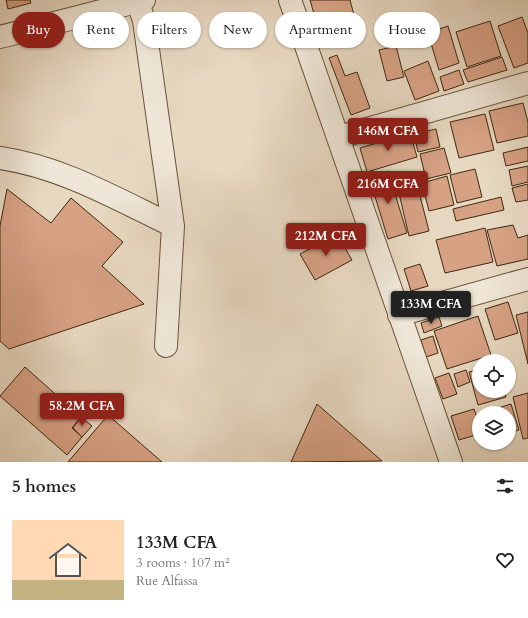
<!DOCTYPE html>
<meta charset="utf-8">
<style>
body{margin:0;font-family:Cardo,serif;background:#f2f2f2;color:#222;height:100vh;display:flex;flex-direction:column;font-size:15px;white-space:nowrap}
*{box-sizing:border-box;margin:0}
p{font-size:13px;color:#767676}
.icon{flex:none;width:22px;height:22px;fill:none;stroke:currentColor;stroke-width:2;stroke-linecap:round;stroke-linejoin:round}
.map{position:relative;height:462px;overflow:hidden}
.drawer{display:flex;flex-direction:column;background:#fff;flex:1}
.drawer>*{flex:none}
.hud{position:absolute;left:12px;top:12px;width:504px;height:36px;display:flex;gap:8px}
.buttons{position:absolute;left:472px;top:354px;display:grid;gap:8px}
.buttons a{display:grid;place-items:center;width:44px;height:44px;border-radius:50%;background:#fff;box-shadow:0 1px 3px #0004;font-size:20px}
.price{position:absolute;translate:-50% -34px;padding:0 9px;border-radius:4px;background:#8f2418;color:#fff;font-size:13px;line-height:26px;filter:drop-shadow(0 1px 2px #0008)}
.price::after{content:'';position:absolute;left:50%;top:24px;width:12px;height:9px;margin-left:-6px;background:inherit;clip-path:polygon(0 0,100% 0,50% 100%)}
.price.active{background:#222;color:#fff}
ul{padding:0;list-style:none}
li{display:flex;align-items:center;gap:12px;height:100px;padding:0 12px}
li span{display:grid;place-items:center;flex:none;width:112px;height:80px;border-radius:0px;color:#555}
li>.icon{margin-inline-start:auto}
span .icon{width:48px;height:48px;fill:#fffc;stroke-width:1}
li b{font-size:17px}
h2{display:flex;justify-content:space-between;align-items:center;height:48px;padding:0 12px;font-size:17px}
.chip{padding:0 14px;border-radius:18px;background:#fff;box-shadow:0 1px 3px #0004;font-size:14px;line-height:36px}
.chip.active{background:#8f2418;color:#fff}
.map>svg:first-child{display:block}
.building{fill:#d7a184;stroke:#3f280e}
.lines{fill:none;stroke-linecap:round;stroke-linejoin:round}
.minor-casing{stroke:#69543b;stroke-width:24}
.minor{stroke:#efe6d7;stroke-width:22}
</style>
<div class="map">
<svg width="528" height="462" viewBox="0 0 528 462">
<rect width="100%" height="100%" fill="#e7d8c1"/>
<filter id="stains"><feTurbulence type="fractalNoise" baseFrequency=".005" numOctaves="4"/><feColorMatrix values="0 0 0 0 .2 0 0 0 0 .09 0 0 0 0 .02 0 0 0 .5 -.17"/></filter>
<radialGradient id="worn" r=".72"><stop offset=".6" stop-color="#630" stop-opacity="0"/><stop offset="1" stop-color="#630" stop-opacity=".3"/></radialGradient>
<path class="building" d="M 6,0 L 30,0 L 31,3 L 8,9 Z
M 310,0 L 350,0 L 359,34 L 323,45 Z
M 522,17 L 528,33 L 528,63 L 514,68 L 498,26 Z
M 490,21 L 501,56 L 467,67 L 456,32 Z
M 448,26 L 459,63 L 439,70 L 428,33 Z
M 396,46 L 404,77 L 387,81 L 379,50 Z
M 337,55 L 345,76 L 357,72 L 370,108 L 351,115 L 329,58 Z
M 502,57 L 507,70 L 468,82 L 463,70 Z
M 428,61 L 439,91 L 415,100 L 404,71 Z
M 459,70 L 464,84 L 444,91 L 440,77 Z
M 523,103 L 528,122 L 528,136 L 497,143 L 489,111 Z
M 485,114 L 494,150 L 459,158 L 450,122 Z
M 436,129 L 440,147 L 418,152 L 414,134 Z
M 410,133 L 417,157 L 367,172 L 360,148 Z
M 528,147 L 528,161 L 506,166 L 503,153 Z
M 444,148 L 451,173 L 426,179 L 420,154 Z
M 528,166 L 528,182 L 512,186 L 509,170 Z
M 475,169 L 482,197 L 457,203 L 450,175 Z
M 388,171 L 407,233 L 388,239 L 369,177 Z
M 447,176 L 454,205 L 429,211 L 422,183 Z
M 417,184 L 429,231 L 409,236 L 398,189 Z
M 528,184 L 528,200 L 516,202 L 512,188 Z
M 7,189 L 51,223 L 71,198 L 123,242 L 102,266 L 144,304 L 9,349 L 0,341 L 0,226 Z
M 501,197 L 504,210 L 456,221 L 453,209 Z
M 513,225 L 518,238 L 528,235 L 528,259 L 497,266 L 487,230 Z
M 485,228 L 493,262 L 445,273 L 436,240 Z
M 337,234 L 352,260 L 315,280 L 300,254 Z
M 420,264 L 428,286 L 411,291 L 404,269 Z
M 508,302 L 518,333 L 495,340 L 485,309 Z
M 528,312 L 528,364 L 516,315 Z
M 478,316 L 491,355 L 447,369 L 434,331 Z
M 439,317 L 442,326 L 424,333 L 421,323 Z
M 433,336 L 438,353 L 426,357 L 421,340 Z
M 25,367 L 81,417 L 72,428 L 82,437 L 67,455 L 0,396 Z
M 479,369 L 479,391 L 505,391 L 506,397 L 478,405 L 469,372 Z
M 466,370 L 470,382 L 458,387 L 454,374 Z
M 449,373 L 457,394 L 443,399 L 435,378 Z
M 528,393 L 528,438 L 523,439 L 513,397 Z
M 317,404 L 382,461 L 291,462 Z
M 511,404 L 519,430 L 509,433 L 509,413 L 483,413 Z
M 474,409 L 479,423 L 479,434 L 459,440 L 451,416 Z
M 108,415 L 162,462 L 68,462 Z
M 81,417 L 92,426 L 82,437 L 73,428 Z"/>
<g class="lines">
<g class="minor-casing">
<path id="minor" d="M 290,0 L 451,462
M 138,2 L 144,21 L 173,226 L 166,346
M 0,37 L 144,0
M 339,137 L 528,83
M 0,158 C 62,167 117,199 173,226
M 399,315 L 528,279"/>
</g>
<use href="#minor" class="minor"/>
</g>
<rect width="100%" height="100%" filter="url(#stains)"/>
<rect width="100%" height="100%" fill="url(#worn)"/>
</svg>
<div class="buttons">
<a><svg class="icon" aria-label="locate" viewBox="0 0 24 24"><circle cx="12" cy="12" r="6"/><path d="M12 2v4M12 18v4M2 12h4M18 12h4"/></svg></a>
<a><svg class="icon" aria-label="layers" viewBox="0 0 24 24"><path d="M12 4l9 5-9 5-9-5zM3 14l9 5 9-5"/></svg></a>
</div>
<b class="price" style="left:388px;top:152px">146M CFA</b>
<b class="price" style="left:388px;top:205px">216M CFA</b>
<b class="price" style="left:326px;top:257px">212M CFA</b>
<b class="price active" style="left:431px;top:325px">133M CFA</b>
<b class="price" style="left:82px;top:427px">58.2M CFA</b>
<div class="hud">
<a class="chip active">Buy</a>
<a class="chip">Rent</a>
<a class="chip">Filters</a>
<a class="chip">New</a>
<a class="chip">Apartment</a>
<a class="chip">House</a>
</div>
</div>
<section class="drawer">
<h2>5 homes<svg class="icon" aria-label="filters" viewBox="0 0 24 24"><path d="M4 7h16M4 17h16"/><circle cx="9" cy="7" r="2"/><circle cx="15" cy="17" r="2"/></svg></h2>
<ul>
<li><span style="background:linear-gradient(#ffd9b3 75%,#c2b280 0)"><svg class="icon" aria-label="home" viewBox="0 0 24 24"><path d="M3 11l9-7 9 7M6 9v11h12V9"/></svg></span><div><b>133M CFA</b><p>3 rooms · 107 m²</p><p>Rue Alfassa</p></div><svg class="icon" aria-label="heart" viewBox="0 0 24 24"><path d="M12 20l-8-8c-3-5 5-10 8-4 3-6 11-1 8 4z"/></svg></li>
</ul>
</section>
